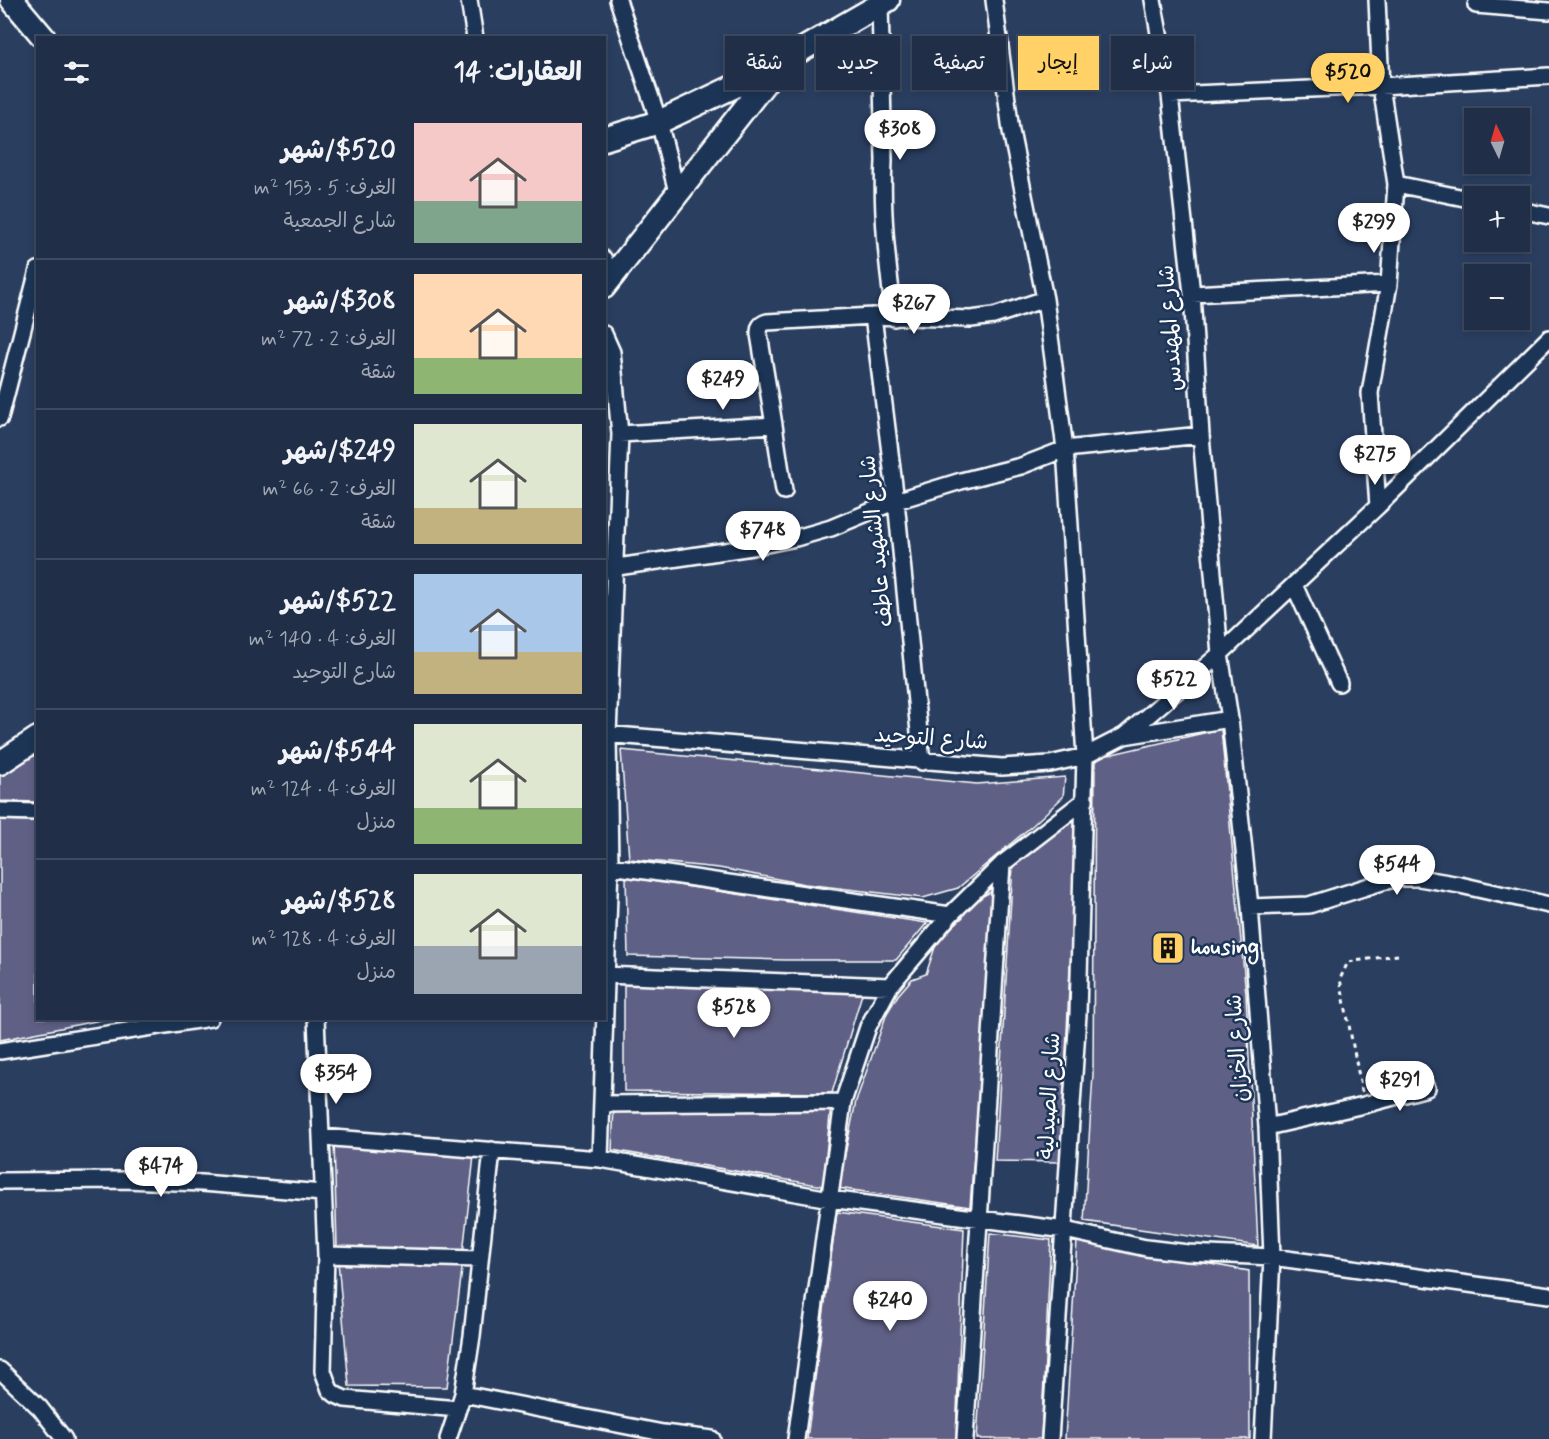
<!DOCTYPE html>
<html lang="ar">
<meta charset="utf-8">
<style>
body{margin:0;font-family:Mynerve,"Playpen Sans Arabic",sans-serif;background:#2d3a52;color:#f1f3f6;direction:rtl;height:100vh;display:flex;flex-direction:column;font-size:22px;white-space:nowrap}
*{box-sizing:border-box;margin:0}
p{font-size:20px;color:#a2a8b4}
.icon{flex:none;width:33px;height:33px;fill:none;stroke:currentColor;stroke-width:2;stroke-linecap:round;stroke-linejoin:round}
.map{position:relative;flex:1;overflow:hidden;direction:ltr}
.side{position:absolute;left:36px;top:36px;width:570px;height:984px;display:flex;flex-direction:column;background:#202e48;border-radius:0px;box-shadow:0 3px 9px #0003,0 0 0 2px #3d4a60;direction:rtl}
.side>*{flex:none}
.hud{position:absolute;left:624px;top:36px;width:570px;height:54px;direction:rtl;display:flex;gap:12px}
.needle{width:39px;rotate:355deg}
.tools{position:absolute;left:1464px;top:108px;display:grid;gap:12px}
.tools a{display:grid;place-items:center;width:66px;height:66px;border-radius:0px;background:#202e48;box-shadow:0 3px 9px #0003,0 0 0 2px #3d4a60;font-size:30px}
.price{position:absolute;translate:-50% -51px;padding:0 14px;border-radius:21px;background:#fff;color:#222;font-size:20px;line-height:39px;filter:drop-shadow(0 2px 3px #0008)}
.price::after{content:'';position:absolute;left:50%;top:36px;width:18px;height:14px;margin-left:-9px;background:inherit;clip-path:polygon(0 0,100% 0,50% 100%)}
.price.on{background:#ffd166;color:#111}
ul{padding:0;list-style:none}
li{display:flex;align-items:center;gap:18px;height:150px;padding:0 24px}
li+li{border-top:2px solid #3d4a60}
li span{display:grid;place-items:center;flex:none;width:168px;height:120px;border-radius:0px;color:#555}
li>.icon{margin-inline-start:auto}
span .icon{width:72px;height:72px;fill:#fffc;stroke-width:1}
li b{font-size:26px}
h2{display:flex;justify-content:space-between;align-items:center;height:72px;padding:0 24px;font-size:26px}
.tag{padding:0 21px;border-radius:0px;background:#202e48;box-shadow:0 3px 9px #0003,0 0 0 2px #3d4a60;font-size:21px;line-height:54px}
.tag.on{background:#ffd166;color:#111}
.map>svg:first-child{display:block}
.building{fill:#5f6185;stroke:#fff;stroke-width:1.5}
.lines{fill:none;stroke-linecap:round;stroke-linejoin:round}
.minor-casing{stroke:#fff;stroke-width:20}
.secondary-casing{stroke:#fff;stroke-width:27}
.path{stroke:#fff;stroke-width:3;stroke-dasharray:4.5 4.5;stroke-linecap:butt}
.minor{stroke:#1d3557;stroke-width:15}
.secondary{stroke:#1d3557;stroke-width:22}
.labels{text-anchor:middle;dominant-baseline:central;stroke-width:5;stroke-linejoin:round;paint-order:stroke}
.street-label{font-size:22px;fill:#fff;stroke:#1d3557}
.poi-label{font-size:22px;font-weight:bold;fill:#fff;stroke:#1d3557;text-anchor:start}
</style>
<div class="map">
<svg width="1549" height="1439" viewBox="0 0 1549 1439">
<rect width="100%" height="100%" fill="#2a3e60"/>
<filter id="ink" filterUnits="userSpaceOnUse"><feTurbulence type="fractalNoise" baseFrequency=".0167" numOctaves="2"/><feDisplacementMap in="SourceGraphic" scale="12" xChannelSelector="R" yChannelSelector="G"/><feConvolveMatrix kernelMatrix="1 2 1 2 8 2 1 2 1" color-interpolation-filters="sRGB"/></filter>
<g filter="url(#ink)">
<path class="building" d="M 1221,729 L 1246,994 L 1258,1246 L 1084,1221 L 1093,1074 L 1095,758 Z
M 621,750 L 977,784 L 1065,777 L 1063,797 L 1033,825 L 958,888 L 923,898 L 805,884 L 719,868 L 629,859 Z
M 38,751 L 38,802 L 0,801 L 0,776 Z
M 0,820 L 38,821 L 38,1018 L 111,1018 L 0,1040 Z
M 1072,820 L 1077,823 L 1077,860 L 1070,967 L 1061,1162 L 995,1161 L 1013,865 Z
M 626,877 L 927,923 L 896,960 L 786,960 L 628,956 Z
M 994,890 L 970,1207 L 838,1188 L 856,1101 L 887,1013 L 898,995 L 912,979 L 926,974 L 935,947 L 943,935 L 963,917 L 968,904 Z
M 624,982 L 862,994 L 832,1093 L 624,1091 Z
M 831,1105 L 823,1186 L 612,1150 L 614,1106 Z
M 334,1142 L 474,1156 L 463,1253 L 337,1247 Z
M 837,1212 L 964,1229 L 956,1439 L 807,1439 Z
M 990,1233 L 1051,1240 L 1041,1439 L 977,1439 Z
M 1077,1240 L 1249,1271 L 1250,1439 L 1065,1439 Z
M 338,1261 L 463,1262 L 447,1387 L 349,1386 Z"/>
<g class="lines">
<g class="minor-casing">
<path id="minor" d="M 469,0 L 475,38
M 618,0 L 659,122 L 677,192
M 994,0 L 1011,131 L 1045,299 L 1065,449 L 1085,756 L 1078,1014 L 1050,1439
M 1153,0 L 1170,95 L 1192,294 L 1201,435 L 1220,654 L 1230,719 L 1250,907 L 1267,1127 L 1272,1257 L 1263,1439
M 1377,0 L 1381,86 L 1396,184 L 1389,284 L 1370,393 L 1378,506
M 880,5 L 884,161 C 881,213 888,266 894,318
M 1476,5 L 1549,11
M 1170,95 L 1381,86 L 1549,76
M 1396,184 L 1474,200
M 1520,210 L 1549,216
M 604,259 L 611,279
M 1192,294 L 1389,284
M 873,316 L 896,501 L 922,762
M 0,418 L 38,270
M 774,425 L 784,491
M 620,434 L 774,425 L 759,334 C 759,327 760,324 767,322 L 873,316 L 971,319 L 994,316 L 1045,299
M 604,569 L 752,547 L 796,538 L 831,528 L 896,501 L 961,481 L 1021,466 L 1065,449 L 1201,435
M 1294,585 L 1339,683
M 604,734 L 1002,767 L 1050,764 L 1085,756 L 1124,736 L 1220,654 L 1378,506 L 1549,338
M 1124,736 L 1230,719
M 0,811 L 38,812
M 604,865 L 950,915
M 1250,907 L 1309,905 L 1382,882 L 1400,878 L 1419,878 L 1460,885 L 1549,905
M 604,975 L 890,986
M 316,1018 L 326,1255 L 479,1259
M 0,1051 L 210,1018
M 602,1104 L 843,1102
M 1267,1127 L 1364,1105 L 1427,1088
M 321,1137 L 600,1159 L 830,1199 L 1065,1230 L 1146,1248 L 1188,1253 L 1272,1257 L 1549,1295
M 600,1159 L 610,865 L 608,735 L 620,434 L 612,352 L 604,334
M 0,1181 L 126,1180 L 202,1183 L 323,1193
M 326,1255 L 323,1371 L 330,1390 L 336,1395 L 345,1399 L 458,1409
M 0,1370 L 40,1408 L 64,1439
M 463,1394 L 663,1433 L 712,1439
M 448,1439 L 463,1394 L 472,1336 L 492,1150
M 796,1439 L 843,1102 L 868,1027 L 890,986 L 950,915 L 1002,864 L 1085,800
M 965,1439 L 1002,864"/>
</g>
<g class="secondary-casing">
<path id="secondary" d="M 12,0 L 44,38
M 604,139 L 659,122 L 771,69
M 604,287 L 778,66 L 789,57 L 888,0
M 0,763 L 38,738"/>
</g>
<path class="path" d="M 1362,1092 L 1340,979 L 1348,962 L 1398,955"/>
<use href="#minor" class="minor"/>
<use href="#secondary" class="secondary"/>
</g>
</g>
<defs>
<g id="building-square" transform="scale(1.725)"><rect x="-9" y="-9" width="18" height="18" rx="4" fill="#ffd166" stroke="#1d3557"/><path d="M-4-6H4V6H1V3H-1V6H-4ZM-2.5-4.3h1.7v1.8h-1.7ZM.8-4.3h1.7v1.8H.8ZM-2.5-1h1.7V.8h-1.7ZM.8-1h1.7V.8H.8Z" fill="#111"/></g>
</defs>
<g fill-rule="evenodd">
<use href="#building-square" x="1168" y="948"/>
</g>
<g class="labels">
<g class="street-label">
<text transform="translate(1171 328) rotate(-94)">شارع المهندس</text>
<text transform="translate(877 541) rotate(-96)">شارع الشهيد عاطف</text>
<text transform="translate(931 739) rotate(4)">شارع التوحيد</text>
<text transform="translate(1238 1048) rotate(-94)">شارع الخزان</text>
<text transform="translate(1050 1096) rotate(-87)">شارع الصيدلية</text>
</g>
<g class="poi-label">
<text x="1191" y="948">housing</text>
</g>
</g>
</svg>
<div class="tools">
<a><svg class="needle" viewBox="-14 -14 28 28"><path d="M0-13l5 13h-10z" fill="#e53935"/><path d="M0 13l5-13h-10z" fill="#a2a8b4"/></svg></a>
<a>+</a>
<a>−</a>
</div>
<b class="price on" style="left:1348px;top:104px">$520</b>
<b class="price" style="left:900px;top:161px">$308</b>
<b class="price" style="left:1374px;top:254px">$299</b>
<b class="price" style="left:914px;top:335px">$267</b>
<b class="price" style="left:723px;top:411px">$249</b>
<b class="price" style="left:1375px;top:486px">$275</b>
<b class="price" style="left:763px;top:562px">$748</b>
<b class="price" style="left:1174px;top:711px">$522</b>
<b class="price" style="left:1397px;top:896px">$544</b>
<b class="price" style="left:734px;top:1039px">$528</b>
<b class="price" style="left:336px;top:1105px">$354</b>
<b class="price" style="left:1400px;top:1112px">$291</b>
<b class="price" style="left:161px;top:1198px">$474</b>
<b class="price" style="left:890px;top:1332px">$240</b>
<div class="hud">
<a class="tag">شراء</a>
<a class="tag on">إيجار</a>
<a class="tag">تصفية</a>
<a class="tag">جديد</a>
<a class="tag">شقة</a>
</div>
<section class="side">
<h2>العقارات: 14<svg class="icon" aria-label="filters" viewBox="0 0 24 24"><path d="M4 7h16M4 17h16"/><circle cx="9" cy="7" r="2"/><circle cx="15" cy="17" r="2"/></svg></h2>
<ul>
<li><span style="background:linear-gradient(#f6c9c9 65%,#7fa58c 0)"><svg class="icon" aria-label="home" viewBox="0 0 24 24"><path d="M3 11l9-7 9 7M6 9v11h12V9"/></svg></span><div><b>$520/شهر</b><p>الغرف: 5 · 153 m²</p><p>شارع الجمعية</p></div></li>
<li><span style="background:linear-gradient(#ffd9b3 70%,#8fb573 0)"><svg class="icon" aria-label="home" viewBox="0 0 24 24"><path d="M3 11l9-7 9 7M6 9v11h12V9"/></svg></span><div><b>$308/شهر</b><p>الغرف: 2 · 72 m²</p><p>شقة</p></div></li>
<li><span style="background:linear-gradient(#dfe7d0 70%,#c2b280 0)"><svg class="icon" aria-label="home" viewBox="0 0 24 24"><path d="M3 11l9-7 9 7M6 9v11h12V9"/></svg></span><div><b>$249/شهر</b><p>الغرف: 2 · 66 m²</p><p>شقة</p></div></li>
<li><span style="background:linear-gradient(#a9c7e8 65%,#c2b280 0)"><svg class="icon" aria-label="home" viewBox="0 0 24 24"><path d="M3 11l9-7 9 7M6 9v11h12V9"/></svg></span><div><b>$522/شهر</b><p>الغرف: 4 · 140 m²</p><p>شارع التوحيد</p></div></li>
<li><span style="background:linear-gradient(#dfe7d0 70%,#8fb573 0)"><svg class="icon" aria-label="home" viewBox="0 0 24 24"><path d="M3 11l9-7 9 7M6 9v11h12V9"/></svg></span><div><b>$544/شهر</b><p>الغرف: 4 · 124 m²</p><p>منزل</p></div></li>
<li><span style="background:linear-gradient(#dfe7d0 60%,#9aa5b1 0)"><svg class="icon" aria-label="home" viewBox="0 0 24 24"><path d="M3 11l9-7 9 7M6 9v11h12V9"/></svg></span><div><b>$528/شهر</b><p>الغرف: 4 · 128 m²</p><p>منزل</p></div></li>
</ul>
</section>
</div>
